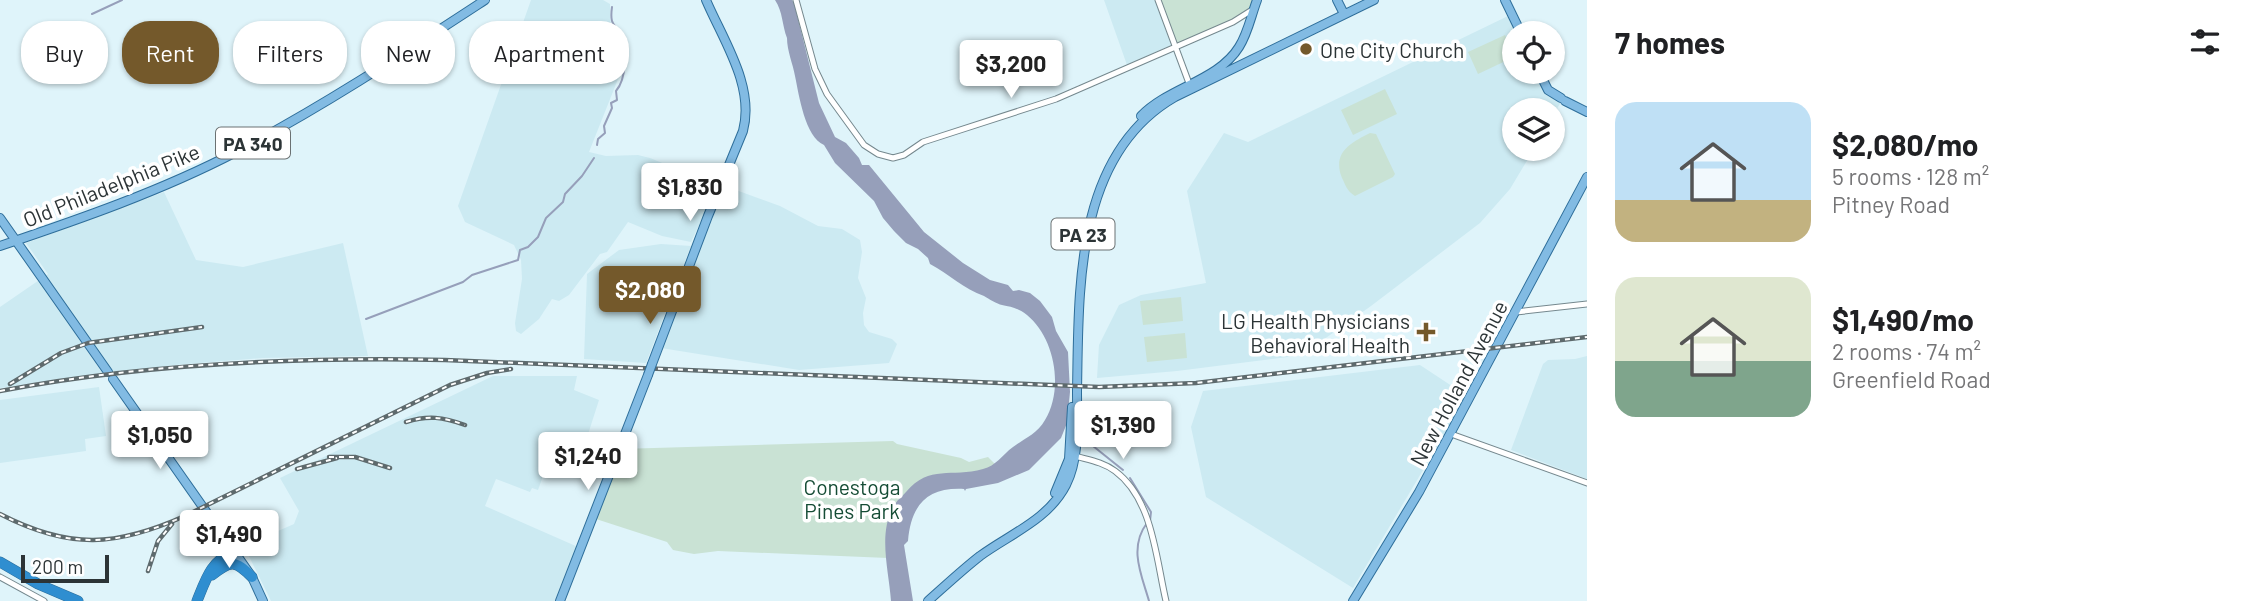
<!DOCTYPE html>
<meta charset="utf-8">
<style>
body{margin:0;font-family:Barlow,sans-serif;background:#f2f2f2;color:#202124;height:100vh;display:flex;flex-direction:column;font-size:26px;white-space:nowrap}
*{box-sizing:border-box;margin:0}
p{font-size:23px;color:#757577}
.icon{flex:none;width:38px;height:38px;fill:none;stroke:currentColor;stroke-width:2;stroke-linecap:round;stroke-linejoin:round}
.map{position:relative;flex:1;overflow:hidden}
.side{display:flex;flex-direction:column;background:#fff;width:665px}
.side>*{flex:none}
.top-card{position:absolute;left:21px;top:21px;width:665px;height:63px;display:flex;gap:14px}
.buttons{position:absolute;left:1502px;top:21px;display:grid;gap:14px}
.buttons a{display:grid;place-items:center;width:63px;height:63px;border-radius:50%;background:#fff;box-shadow:0 2px 5px #0004;font-size:35px}
.scale{position:absolute;left:21px;bottom:18px;width:88px;box-sizing:border-box;padding-left:7px;border:4px solid #2c3436;border-top:0;font-size:19px;line-height:24px;white-space:nowrap;color:#2c3436;-webkit-text-stroke:5px #fff;paint-order:stroke}
.price{position:absolute;translate:-50% -60px;padding:0 16px;border-radius:7px;background:#fff;color:#222;font-size:23px;line-height:46px;filter:drop-shadow(0 2px 4px #0008)}
.price::after{content:'';position:absolute;left:50%;top:42px;width:21px;height:16px;margin-left:-10px;background:inherit;clip-path:polygon(0 0,100% 0,50% 100%)}
.price.on{background:#74592b;color:#fff}
ul{padding:0;list-style:none}
li{display:flex;align-items:center;gap:21px;height:175px;padding:0 28px}
li span{display:grid;place-items:center;flex:none;width:196px;height:140px;border-radius:21px;color:#555}
li>.icon{margin-inline-start:auto}
span .icon{width:84px;height:84px;fill:#fffc;stroke-width:1}
li b{font-size:30px}
h2{display:flex;justify-content:space-between;align-items:center;height:84px;padding:0 28px;font-size:30px}
.tag{padding:0 24px;border-radius:28px;background:#fff;box-shadow:0 2px 5px #0004;font-size:24px;line-height:63px}
.tag.on{background:#74592b;color:#fff}
main{display:flex;flex:1;min-height:0}
.map>svg:first-child{display:block}
.built{fill:#cceaf2}
.green{fill:#c9e2d4}
.water{fill:#969fba}
.lines{fill:none;stroke-linecap:round;stroke-linejoin:round}
.stream{stroke:#969fba;stroke-width:2}
.minor-casing{stroke:#75888e;stroke-width:7}
.major-casing{stroke:#2e6e9a;stroke-width:10}
.highway-casing{stroke:#2e6e9a;stroke-width:11}
.minor{stroke:#fff;stroke-width:5}
.major{stroke:#82bbe3;stroke-width:8}
.highway{stroke:#2f8ed0;stroke-width:10}
.rail-casing{stroke:#5e6a6d;stroke-width:4.5}
.rail{stroke:#fff;stroke-width:2;stroke-dasharray:5;stroke-linecap:butt}
.major-bridge-casing{stroke:#2e6e9a;stroke-width:10;stroke-linecap:butt}
.major-bridge{stroke:#82bbe3;stroke-width:8}
.poi-dot{fill:#74592b;stroke:#fff;stroke-width:2.5}
.labels{text-anchor:middle;dominant-baseline:central;stroke-width:7;stroke-linejoin:round;paint-order:stroke}
.shield{fill:#fff;stroke:#6b7172;stroke-width:2}
.shield-label{font-size:19px;font-weight:bold;fill:#2c3436}
.poi-label{font-size:21px;fill:#2c3436;stroke:#fff;text-anchor:start}
.street-label{font-size:21px;fill:#2c3436;stroke:#fff}
.park-label{font-size:21px;fill:#154c35;stroke:#fff}
</style>
<main>
<div class="map">
<svg width="1587" height="601" viewBox="0 0 1587 601">
<rect width="100%" height="100%" fill="#dff4fa"/>
<path class="built" d="M 531,0 L 603,0 L 610,4 L 610,18 L 611,27 L 619,37 L 622,69 L 589,152 L 606,156 L 638,155 L 650,158 L 677,169 L 713,196 L 691,242 L 662,236 L 628,222 L 607,252 L 600,254 L 569,295 L 559,301 L 552,299 L 539,319 L 521,334 L 516,331 L 515,323 L 522,279 L 521,260 L 514,245 L 465,222 L 458,206 Z
M 1104,0 L 1155,0 L 1171,45 L 1127,65 Z
M 1508,16 L 1516,33 L 1514,33 L 1514,72 L 1534,72 L 1544,91 L 1561,102 L 1552,117 L 1552,110 L 1514,110 L 1514,149 L 1534,149 L 1510,189 L 1480,223 L 1371,306 L 1313,347 L 1296,356 L 1177,371 L 1097,378 L 1099,345 L 1119,305 L 1141,295 L 1206,283 L 1187,191 L 1224,133 L 1248,142 Z
M 725,186 L 780,206 L 818,226 L 842,229 L 860,240 L 862,252 L 858,278 L 866,298 L 863,313 L 864,325 L 869,332 L 892,339 L 897,344 L 889,363 L 799,370 L 661,348 Z
M 164,192 L 196,260 L 243,267 L 343,243 L 368,356 L 263,358 L 175,365 L 0,388 L 0,307 L 48,274 L 26,243 Z
M 661,244 L 691,246 L 646,363 L 584,359 L 587,274 L 619,250 Z
M 1587,356 L 1587,479 L 1511,450 L 1543,364 L 1548,360 L 1575,359 Z
M 1420,365 L 1467,396 L 1353,588 L 1206,497 L 1191,427 L 1203,391 Z
M 493,376 L 577,376 L 574,390 L 599,400 L 583,450 L 555,442 L 538,490 L 532,488 L 530,492 L 496,479 L 485,506 L 578,547 L 557,601 L 271,601 L 244,546 L 294,524 L 299,511 L 280,478 Z
M 99,387 L 106,436 L 85,439 L 86,451 L 0,463 L 0,400 Z"/>
<path class="green" d="M 1159,0 L 1254,0 L 1251,8 L 1244,15 L 1176,44 Z
M 1505,35 L 1514,57 L 1478,74 L 1468,52 Z
M 1385,89 L 1397,114 L 1353,135 L 1341,110 Z
M 1370,133 L 1376,134 L 1395,174 L 1393,177 L 1355,196 C 1347,191 1346,186 1342,178 C 1332,153 1350,143 1370,133 Z
M 1181,297 L 1183,321 L 1143,325 L 1140,301 Z
M 1185,333 L 1187,358 L 1147,362 L 1144,337 Z
M 893,441 L 897,444 L 961,458 L 969,462 L 988,457 L 1002,471 L 917,496 L 888,558 L 718,551 L 694,554 L 673,550 L 667,542 L 596,519 L 620,449 Z"/>
<path class="water" d="M 775,0 L 792,0 L 794,3 L 819,103 L 835,137 L 846,143 L 859,158 L 862,165 L 869,165 L 924,232 L 963,263 L 990,280 L 1008,285 L 1013,291 L 1019,290 L 1030,293 L 1040,301 L 1052,317 L 1056,331 L 1068,352 L 1070,392 L 1067,423 L 1061,438 L 1029,470 L 998,483 L 966,489 L 965,491 L 964,489 C 927,487 911,505 908,541 L 904,545 L 913,601 L 891,601 C 889,570 877,532 895,504 C 898,499 903,496 906,492 C 930,464 951,478 983,469 C 996,466 1002,455 1013,447 C 1025,438 1037,434 1045,420 C 1064,389 1055,338 1027,315 C 1018,308 1012,307 1002,305 C 997,304 989,299 984,296 C 964,289 949,274 930,264 L 928,258 L 918,249 L 906,243 L 894,231 L 883,218 L 874,201 L 835,163 L 824,145 C 805,137 799,95 795,76 C 793,64 787,51 787,38 C 782,25 783,12 775,0 Z"/>
<g class="lines">
<path class="stream" d="M 92,14 L 122,0
M 597,145 L 598,139 L 605,133 L 604,126 L 612,108 L 611,103 L 617,100 L 616,91 C 627,78 626,53 621,37 C 617,23 609,29 612,7
M 366,319 L 463,282 L 472,275 L 518,260 L 520,250 L 528,247 L 538,237 L 546,218 L 563,202 L 565,194 L 582,176 L 594,158
M 1081,442 L 1093,446 L 1123,470
M 1130,478 L 1151,512 L 1150,521
M 1147,523 C 1128,548 1142,576 1149,601"/>
<g class="minor-casing">
<path id="minor" d="M 796,0 L 815,69 L 827,94 L 864,145 L 878,154 L 893,158 L 904,155 L 923,142 L 1056,99 L 1233,22 L 1252,10
M 1158,0 L 1190,86
M 1516,312 L 1587,304
M 1451,434 L 1587,483
M 1075,456 C 1089,460 1103,462 1115,471 C 1153,499 1156,559 1166,601
M 0,577 L 44,601"/>
</g>
<g class="major-casing">
<path id="major" d="M 1337,0 L 1344,14
M 1505,0 L 1521,33
M 1539,72 L 1548,90 L 1561,98
M 1565,101 L 1587,112
M 1141,116 C 1169,87 1218,81 1239,47 C 1248,33 1251,16 1257,0
M 0,218 L 108,372
M 0,246 C 80,219 161,191 236,152 C 322,107 404,53 485,0
M 652,364 L 708,216 L 743,131 C 755,86 723,40 706,0
M 113,379 L 252,577 L 263,601
M 1055,493 L 1069,459 L 1072,407
M 560,601 L 648,375
M 928,601 C 945,586 962,570 980,556 C 1010,534 1048,520 1066,485 C 1080,457 1077,422 1077,391 C 1079,290 1074,155 1175,97 L 1374,0
M 1353,601 L 1419,492 L 1587,177"/>
</g>
<g class="highway-casing">
<path id="highway" d="M 0,562 L 38,584 L 78,601
M 212,575 C 231,560 235,560 252,577
M 197,601 C 206,579 211,561 234,551"/>
</g>
<use href="#minor" class="minor"/>
<use href="#major" class="major"/>
<use href="#highway" class="highway"/>
<g class="rail-casing">
<path id="rail" d="M 10,384 L 61,353 L 88,343 L 202,327
M 0,391 C 146,363 297,357 445,360 L 1099,387 L 1196,383 L 1587,337
M 406,422 C 428,415 443,417 465,425
M 329,457 L 355,457 L 390,468
M 297,469 L 337,458
M 0,514 C 70,550 116,547 187,515 L 450,385 L 487,373 L 511,369
M 148,571 L 158,541 L 172,524"/>
</g>
<use href="#rail" class="rail"/>
<g class="major-bridge-casing">
<path id="major-bridge" d="M 648,375 L 652,364"/>
</g>
<use href="#major-bridge" class="major-bridge"/>
</g>
<g class="poi-dot">
<circle cx="1306" cy="49" r="7"/>
<path d="M1422.5 321.5h7v7h7v7h-7v7h-7v-7h-7v-7h7z"/>
</g>
<g class="labels">
<g class="shield">
<rect x="216" y="127.5" width="74" height="31" rx="5"/>
<rect x="1051.5" y="218.5" width="63" height="31" rx="5"/>
</g>
<g class="shield-label">
<text x="253" y="143">PA 340</text>
<text x="1083" y="234">PA 23</text>
</g>
<g class="poi-label">
<text x="1320" y="49">One City Church</text>
<text x="1410" y="320" text-anchor="end">LG Health Physicians<tspan x="1410" dy="24">Behavioral Health</tspan></text>
</g>
<g class="street-label">
<text transform="translate(111 185) rotate(-22)">Old Philadelphia Pike</text>
<text transform="translate(1458 383) rotate(-62)">New Holland Avenue</text>
</g>
<g class="park-label">
<text x="852" y="486">Conestoga<tspan x="852" dy="24">Pines Park</tspan></text>
</g>
</g>
</svg>
<div class="buttons">
<a><svg class="icon" aria-label="locate" viewBox="0 0 24 24"><circle cx="12" cy="12" r="6"/><path d="M12 2v4M12 18v4M2 12h4M18 12h4"/></svg></a>
<a><svg class="icon" aria-label="layers" viewBox="0 0 24 24"><path d="M12 4l9 5-9 5-9-5zM3 14l9 5 9-5"/></svg></a>
</div>
<div class="scale">200 m</div>
<b class="price" style="left:1011px;top:100px">$3,200</b>
<b class="price" style="left:690px;top:223px">$1,830</b>
<b class="price on" style="left:650px;top:326px">$2,080</b>
<b class="price" style="left:1123px;top:461px">$1,390</b>
<b class="price" style="left:160px;top:471px">$1,050</b>
<b class="price" style="left:588px;top:492px">$1,240</b>
<b class="price" style="left:229px;top:570px">$1,490</b>
<div class="top-card">
<a class="tag">Buy</a>
<a class="tag on">Rent</a>
<a class="tag">Filters</a>
<a class="tag">New</a>
<a class="tag">Apartment</a>
</div>
</div>
<section class="side">
<h2>7 homes<svg class="icon" aria-label="filters" viewBox="0 0 24 24"><path d="M4 7h16M4 17h16"/><circle cx="9" cy="7" r="2"/><circle cx="15" cy="17" r="2"/></svg></h2>
<ul>
<li><span style="background:linear-gradient(#bfe0f5 70%,#c2b280 0)"><svg class="icon" aria-label="home" viewBox="0 0 24 24"><path d="M3 11l9-7 9 7M6 9v11h12V9"/></svg></span><div><b>$2,080/mo</b><p>5 rooms · 128 m²</p><p>Pitney Road</p></div></li>
<li><span style="background:linear-gradient(#dfe7d0 60%,#7fa58c 0)"><svg class="icon" aria-label="home" viewBox="0 0 24 24"><path d="M3 11l9-7 9 7M6 9v11h12V9"/></svg></span><div><b>$1,490/mo</b><p>2 rooms · 74 m²</p><p>Greenfield Road</p></div></li>
</ul>
</section>
</main>
